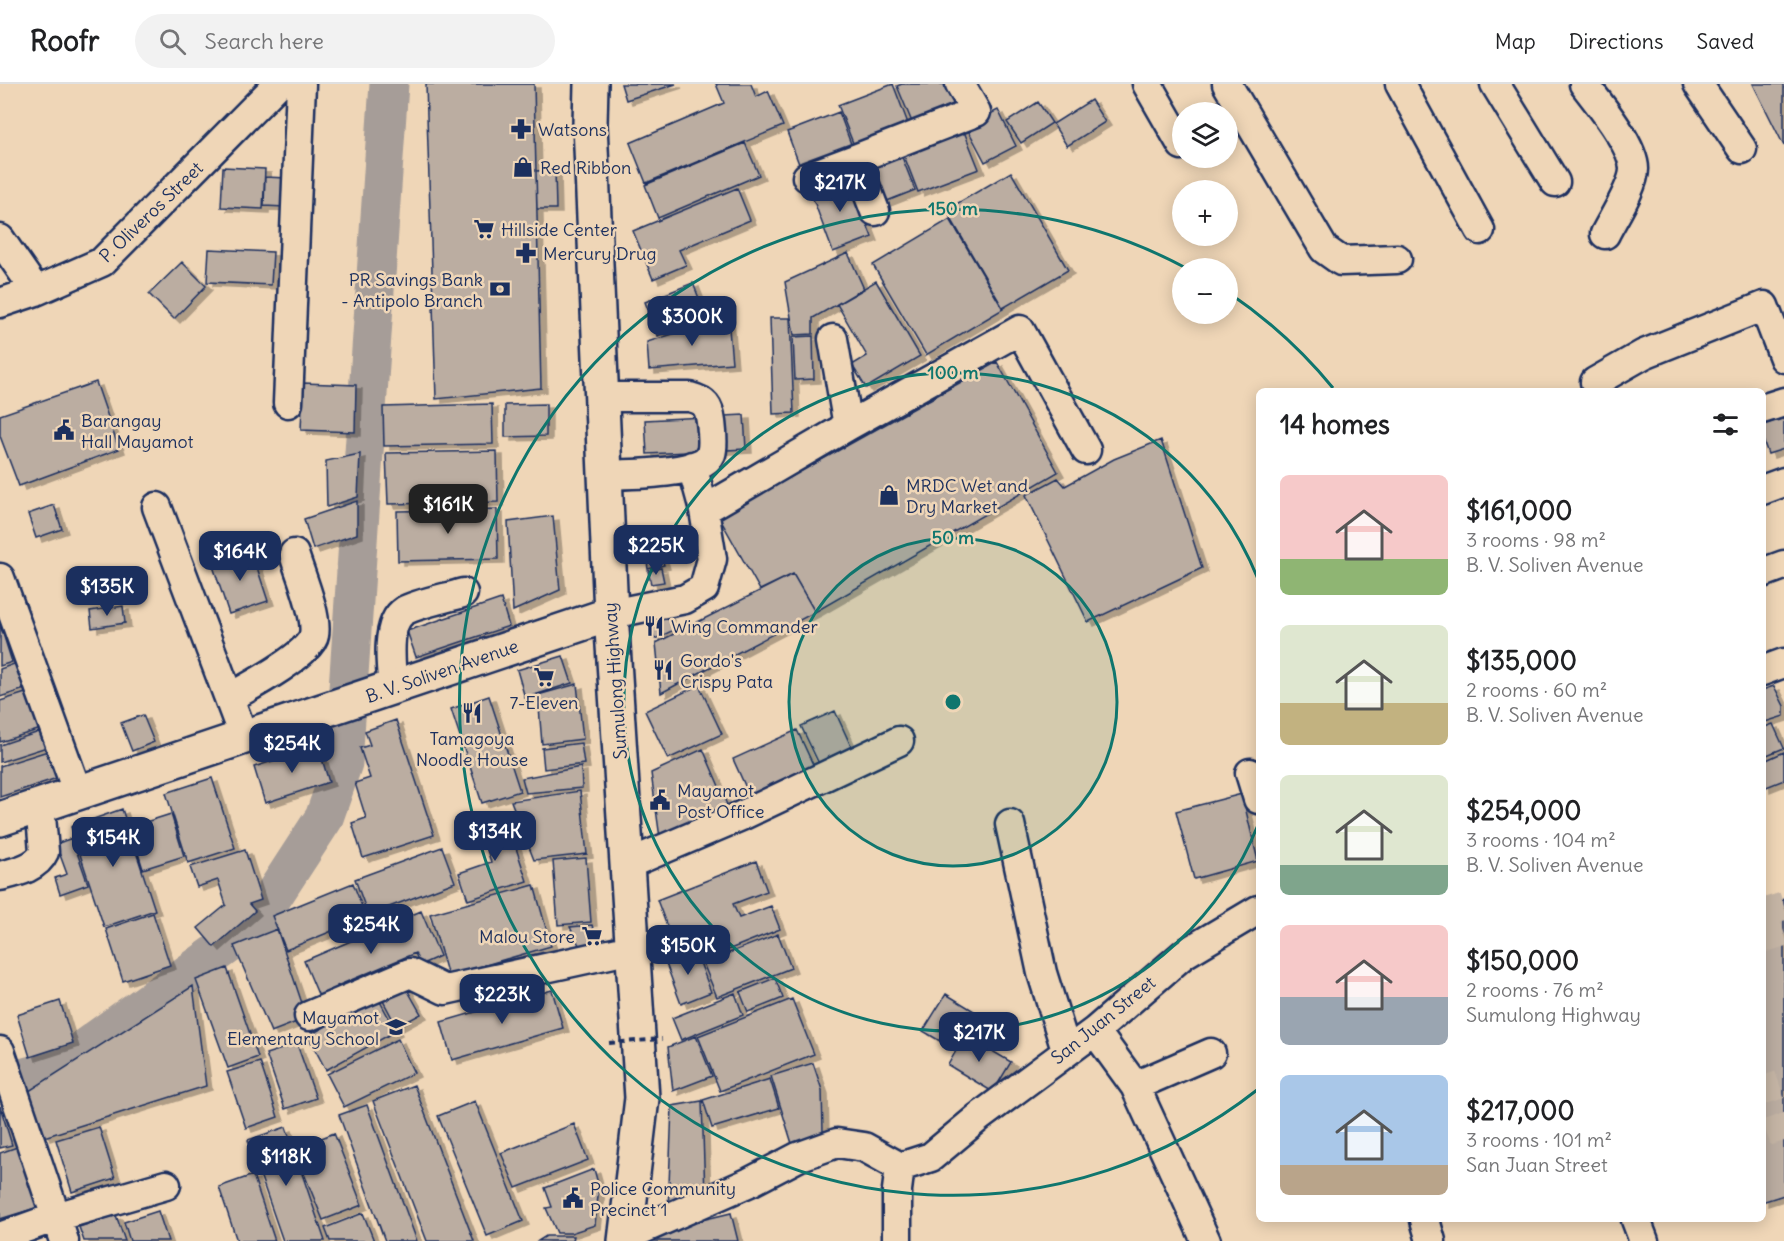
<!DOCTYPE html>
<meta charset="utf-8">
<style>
body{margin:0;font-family:Delius,sans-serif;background:#f2f2f2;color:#202124;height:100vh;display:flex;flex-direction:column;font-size:22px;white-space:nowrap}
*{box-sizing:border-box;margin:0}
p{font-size:20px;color:#757577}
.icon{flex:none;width:33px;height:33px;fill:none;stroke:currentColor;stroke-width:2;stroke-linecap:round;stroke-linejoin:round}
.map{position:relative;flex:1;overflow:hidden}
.side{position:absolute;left:1256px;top:304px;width:510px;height:834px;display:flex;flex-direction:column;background:#fff;border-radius:9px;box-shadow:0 3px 15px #0003}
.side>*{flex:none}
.tools{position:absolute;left:1172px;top:18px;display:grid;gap:12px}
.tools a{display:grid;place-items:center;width:66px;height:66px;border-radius:50%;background:#fff;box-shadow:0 3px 15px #0003;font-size:30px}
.price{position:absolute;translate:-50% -51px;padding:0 14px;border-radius:12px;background:#1b2f5e;color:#fff;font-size:20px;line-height:39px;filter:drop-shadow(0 2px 3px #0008)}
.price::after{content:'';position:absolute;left:50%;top:36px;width:18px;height:14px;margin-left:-9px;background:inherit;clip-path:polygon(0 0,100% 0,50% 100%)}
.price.current{background:#222;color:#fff}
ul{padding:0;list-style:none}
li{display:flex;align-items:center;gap:18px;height:150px;padding:0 24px}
li span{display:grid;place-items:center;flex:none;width:168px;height:120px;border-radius:9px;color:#555}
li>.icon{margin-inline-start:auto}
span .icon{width:72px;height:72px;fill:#fffc;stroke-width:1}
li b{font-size:26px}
h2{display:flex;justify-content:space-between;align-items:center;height:72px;padding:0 24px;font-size:26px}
header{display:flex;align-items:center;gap:36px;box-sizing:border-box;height:84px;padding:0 30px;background:#fff;border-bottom:2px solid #e0e0e0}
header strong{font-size:28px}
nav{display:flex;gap:33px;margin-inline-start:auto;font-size:21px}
.search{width:420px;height:54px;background:#f2f2f2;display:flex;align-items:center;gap:15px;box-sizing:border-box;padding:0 21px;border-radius:33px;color:#757577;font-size:22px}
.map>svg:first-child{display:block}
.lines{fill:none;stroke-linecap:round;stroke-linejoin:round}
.river{stroke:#a69d98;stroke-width:39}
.building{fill:#bbada1;stroke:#1b2f5e;stroke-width:1.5;filter:url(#shadow)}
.minor-tunnel{stroke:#c5b5a5;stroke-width:28;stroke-dasharray:28 14;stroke-linecap:butt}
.minor-casing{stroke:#1b2f5e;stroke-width:33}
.major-casing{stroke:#1b2f5e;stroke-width:38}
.minor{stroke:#efd6b7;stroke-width:28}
.major{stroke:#efd6b7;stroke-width:33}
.path-bridge{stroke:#1b2f5e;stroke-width:4;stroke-dasharray:6 4.5;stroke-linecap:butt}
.ring{fill:none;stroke:#0f766e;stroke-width:3}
.labels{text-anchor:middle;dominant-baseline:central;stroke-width:5;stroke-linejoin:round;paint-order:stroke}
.poi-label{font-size:18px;fill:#1b2f5e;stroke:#efd6b7;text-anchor:start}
.street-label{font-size:18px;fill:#1b2f5e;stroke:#efd6b7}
.centre{fill:#0f766e;stroke:#efd6b7;stroke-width:3}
.ring-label{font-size:18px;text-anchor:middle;font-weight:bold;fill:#0f766e;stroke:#efd6b7;stroke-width:5;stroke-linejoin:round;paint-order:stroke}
</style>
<header>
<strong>Roofr</strong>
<div class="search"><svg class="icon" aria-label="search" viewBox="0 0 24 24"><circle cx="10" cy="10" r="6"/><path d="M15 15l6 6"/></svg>Search here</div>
<nav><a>Map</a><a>Directions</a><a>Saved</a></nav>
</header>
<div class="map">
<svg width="1784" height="1157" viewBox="0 0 1784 1157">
<defs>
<filter id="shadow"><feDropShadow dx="6" dy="4" stdDeviation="0" flood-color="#0004"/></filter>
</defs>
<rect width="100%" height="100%" fill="#efd6b7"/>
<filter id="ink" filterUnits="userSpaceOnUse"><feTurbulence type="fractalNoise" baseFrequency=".0167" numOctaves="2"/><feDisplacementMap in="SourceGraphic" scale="12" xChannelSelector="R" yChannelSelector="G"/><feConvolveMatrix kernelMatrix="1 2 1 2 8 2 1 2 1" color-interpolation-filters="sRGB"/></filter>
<g filter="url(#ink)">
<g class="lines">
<path class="river" d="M 0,1000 L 57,984 L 253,843 L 324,734 L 343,679 L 389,0"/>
</g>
<path class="building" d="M 426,0 L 534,0 L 541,304 L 436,315 Z
M 621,0 L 676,0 L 626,16 Z
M 716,0 L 751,0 L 756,13 L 768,7 L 783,42 L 646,99 L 630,59 L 724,19 Z
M 893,0 L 909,42 L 855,64 L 838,21 Z
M 902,0 L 946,0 L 956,26 L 914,43 L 897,2 Z
M 1753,0 L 1784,0 L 1784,62 Z
M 1091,16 L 1105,38 L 1067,62 L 1053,40 Z
M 1038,18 L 1052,39 L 1021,59 L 1007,38 Z
M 998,26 L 1016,62 L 985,78 L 966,42 Z
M 839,28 L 854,68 L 802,88 L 787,48 Z
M 963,45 L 979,85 L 918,108 L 903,69 Z
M 745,59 L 759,91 L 658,134 L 645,101 Z
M 900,68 L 915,106 L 882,119 L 867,81 Z
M 223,83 L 265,85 L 263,125 L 221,123 Z
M 555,86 L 556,125 L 537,125 L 536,87 Z
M 1011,88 L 1068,186 L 1003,224 L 946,126 Z
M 847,89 L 872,153 L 833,168 L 809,104 Z
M 265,93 L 287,94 L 285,123 L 264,122 Z
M 737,104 L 750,136 L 679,166 L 686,181 L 653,195 L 633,147 Z
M 950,135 L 1003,225 L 926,271 L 873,181 Z
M 209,165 L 273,168 L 271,201 L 207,198 Z
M 848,169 L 864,205 L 813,234 L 813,250 L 794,251 L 785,198 Z
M 182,178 L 206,202 L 174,235 L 149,210 Z
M 876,197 L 920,272 L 866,304 L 852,281 L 867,272 L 837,220 Z
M 693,199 L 706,232 L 658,252 L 645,218 Z
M 728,233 L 732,279 L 649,286 L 647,258 Z
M 770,234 L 790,234 L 794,329 L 773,330 Z
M 813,252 L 814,295 L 795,296 L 793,253 Z
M 997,278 L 1058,388 L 815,528 L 793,490 L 760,506 L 719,433 Z
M 96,298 L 119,365 L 19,402 L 0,352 L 0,331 Z
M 303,299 L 356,301 L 355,348 L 301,346 Z
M 492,320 L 493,360 L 384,362 L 383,323 Z
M 546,320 L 546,352 L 505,353 L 505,321 Z
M 744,331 L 746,365 L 647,370 L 645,336 Z
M 1784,334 L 1784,365 L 1768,370 L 1762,353 L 1762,341 Z
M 1161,356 L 1202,484 L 1088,538 L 1026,411 L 1058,394 L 1065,402 L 1114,375 Z
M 497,367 L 498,418 L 388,420 L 386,369 Z
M 360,370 L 358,413 L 327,423 L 326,377 Z
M 357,417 L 357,450 L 313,465 L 304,435 Z
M 54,421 L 62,445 L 36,454 L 28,430 Z
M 497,425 L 498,475 L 398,477 L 397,427 Z
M 553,432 L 560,506 L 513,527 L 508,438 Z
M 655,449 L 658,468 L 645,470 L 642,451 Z
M 251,465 L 268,517 L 229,530 L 212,479 Z
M 662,474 L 664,481 L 648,485 L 647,478 Z
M 661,484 L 664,498 L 651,500 L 648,487 Z
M 793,490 L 815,528 L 661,609 L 656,559 Z
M 501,515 L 509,542 L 416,573 L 407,547 Z
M 123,522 L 125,539 L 92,544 L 90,527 Z
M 665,526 L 674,546 L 655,555 L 646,535 Z
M 0,540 L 12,578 L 0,582 Z
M 563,572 L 572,599 L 525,614 L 517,586 Z
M 17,579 L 25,605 L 0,613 L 0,585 Z
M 577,600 L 583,655 L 542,660 L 538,611 Z
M 699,601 L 722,650 L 668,675 L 645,627 Z
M 1774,602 L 1784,622 L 1784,632 L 1762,639 L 1762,606 Z
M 32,607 L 44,644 L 0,658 L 0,617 Z
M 489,612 L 520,707 L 482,719 L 451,625 Z
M 835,627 L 854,669 L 821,684 L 801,642 Z
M 143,631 L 154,658 L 132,667 L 121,639 Z
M 396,636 L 434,751 L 363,774 L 352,739 L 366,734 L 355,699 L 370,694 L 360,664 L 370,661 L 365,647 Z
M 1773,640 L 1784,664 L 1762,673 L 1762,644 Z
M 45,646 L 50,662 L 0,678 L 0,661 Z
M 797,646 L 816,687 L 752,717 L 733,675 Z
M 581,659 L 584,680 L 544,685 L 542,664 Z
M 318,662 L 329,698 L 265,719 L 254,683 Z
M 703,665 L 728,723 L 660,754 L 651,689 Z
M 51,666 L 60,693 L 0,713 L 0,682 Z
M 1784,668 L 1784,696 L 1764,704 L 1762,678 Z
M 581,683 L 582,704 L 526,709 L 522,694 Z
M 212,694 L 235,764 L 188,779 L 166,709 Z
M 580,707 L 587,770 L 534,776 L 511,717 Z
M 1242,710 L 1258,777 L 1194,795 L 1176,727 Z
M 122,725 L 155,826 L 104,843 L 71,743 Z
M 171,730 L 184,772 L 143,785 L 130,743 Z
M 505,731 L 527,797 L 468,816 L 459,789 L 491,778 L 478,740 Z
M 72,754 L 88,800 L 60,810 L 55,794 L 67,790 L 56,760 Z
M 442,763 L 455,798 L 368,831 L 355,795 Z
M 245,766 L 261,816 L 249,820 L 255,827 L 214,863 L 198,844 L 226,821 L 218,796 L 197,803 L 190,783 Z
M 586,774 L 591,838 L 558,841 L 553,777 Z
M 756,777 L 767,807 L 733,820 L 739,834 L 771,822 L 780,845 L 710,873 L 701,850 L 674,861 L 657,816 Z
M 353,799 L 366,833 L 286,866 L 272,832 Z
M 534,801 L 551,862 L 448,892 L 430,830 Z
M 1784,815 L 1784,1111 L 1762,1118 L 1762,822 Z
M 421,827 L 440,872 L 420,881 L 415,869 L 337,902 L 342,914 L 323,922 L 304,877 Z
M 153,829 L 170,881 L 123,897 L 106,845 Z
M 592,841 L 597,860 L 580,863 L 570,843 Z
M 277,845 L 307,934 L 271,948 L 234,862 Z
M 778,850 L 791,884 L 717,913 L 703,879 Z
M 695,865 L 711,908 L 681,920 L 665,877 Z
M 227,884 L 258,973 L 228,984 L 196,896 Z
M 775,894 L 783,914 L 748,928 L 740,908 Z
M 404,900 L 421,930 L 397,943 L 381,913 Z
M 193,902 L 206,1002 L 44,1053 L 29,1007 Z
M 552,906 L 563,944 L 452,976 L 441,938 Z
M 735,909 L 743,931 L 681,956 L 672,934 Z
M 946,910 L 974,927 L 952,964 L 923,947 Z
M 378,914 L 396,947 L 326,986 L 308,952 Z
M 792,915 L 814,970 L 720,1007 L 698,952 Z
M 60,917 L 73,959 L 30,973 L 17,931 Z
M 965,951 L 1011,978 L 993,1008 L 948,981 Z
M 696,952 L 712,992 L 673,1007 L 668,963 Z
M 398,955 L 414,989 L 344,1023 L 327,990 Z
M 297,960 L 316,1014 L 285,1025 L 266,970 Z
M 260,978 L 278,1033 L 246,1044 L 227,988 Z
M 813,979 L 822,1006 L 823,1048 L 809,1061 L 794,1066 L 771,992 Z
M 770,995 L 779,1024 L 712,1044 L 703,1016 Z
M 414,1001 L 474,1157 L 427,1157 L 373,1017 Z
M 475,1017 L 523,1137 L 487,1152 L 438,1032 Z
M 702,1017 L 705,1111 L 668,1128 L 672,1022 Z
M 367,1021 L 417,1157 L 385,1157 L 339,1031 Z
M 0,1022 L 12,1061 L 0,1064 Z
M 574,1040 L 588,1076 L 516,1104 L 501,1069 Z
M 99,1043 L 115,1094 L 72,1108 L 56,1056 Z
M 286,1043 L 325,1157 L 283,1157 L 248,1056 Z
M 334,1049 L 362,1121 L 323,1136 L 294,1065 Z
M 20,1062 L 39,1123 L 0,1135 L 0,1069 Z
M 594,1085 L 599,1103 L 595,1141 L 571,1149 L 557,1149 L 546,1124 L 552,1123 L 545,1104 Z
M 253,1091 L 275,1157 L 237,1157 L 219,1103 Z
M 158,1127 L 168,1157 L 130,1157 L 124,1138 Z
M 363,1129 L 374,1157 L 330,1157 L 325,1144 Z
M 731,1129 L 738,1157 L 650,1157 L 652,1148 Z
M 116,1131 L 125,1157 L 84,1157 L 79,1143 Z
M 546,1152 L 574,1152 L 573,1157 L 538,1157 Z"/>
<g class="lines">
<path class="minor-tunnel" d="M 1762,829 L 1784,822
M 1762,855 L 1784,848
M 1762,992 L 1784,1057"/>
<g class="minor-casing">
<path id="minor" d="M 1147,0 L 1182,61
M 1227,0 L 1324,165 L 1341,177 L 1397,175
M 1400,0 L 1480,146
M 1495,0 L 1555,98
M 1584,0 C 1598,18 1634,62 1634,85 C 1634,102 1613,134 1605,150
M 1698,0 L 1742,65
M 807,93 L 855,75
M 875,127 L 855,75 L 976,28 L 960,0
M 0,155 L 36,207
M 0,219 L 36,207 L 102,178 L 278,0
M 833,255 L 848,342
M 1598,308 L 1595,298 L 1644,270 L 1764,222 L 1784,274
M 602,313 L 690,313 C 705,317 709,322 711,338 C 712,347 714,361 711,370 C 703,391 625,390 605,391
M 288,319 L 301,0
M 1762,325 L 1784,318
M 1762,406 L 1784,398
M 157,423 L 244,654
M 704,426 L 848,342 L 1020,246 L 1086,366
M 1762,489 L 1784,481
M 0,494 L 77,707
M 611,530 L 685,515 L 704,504 L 712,475 L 704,426 L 692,382
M 1762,587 L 1784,579
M 393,604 C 391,585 385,539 404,527 C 418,519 447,514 463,509
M 229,614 C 247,604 311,570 314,551 C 318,532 300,490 294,470
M 1250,689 L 1258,715
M 1010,740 L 1042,889 L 1066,966
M 628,780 L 741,732 L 899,657
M 0,792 C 16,788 37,784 44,768 L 40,720
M 309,932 L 410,889 L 445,906 L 632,865
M 1095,947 L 1135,1002 L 1206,1157
M 0,967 L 64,1157
M 1135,1002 L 1211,969
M 1425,1136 L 1431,1157
M 1636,1136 L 1644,1157
M 627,1152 L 750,1098 L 798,1073 L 837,1059 L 864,1063 L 900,1083 L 931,1073 L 979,1033 L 1095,947 L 1184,870 L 1258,826
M 0,1153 L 56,1133 L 166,1101
M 897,1157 L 897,1106 L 900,1083"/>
</g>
<g class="major-casing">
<path id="major" d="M 591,0 L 590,40 L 611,530 L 642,1014 L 625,1157
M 0,735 L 611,530"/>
</g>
<use href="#minor" class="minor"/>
<use href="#major" class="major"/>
<path class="path-bridge" d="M 609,959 L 662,955"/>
</g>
</g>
<circle cx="953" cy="618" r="164" fill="#0f766e" fill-opacity=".12"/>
<g class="ring">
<circle cx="953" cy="618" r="164"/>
<path d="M1258 741A329 329 0 1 1 1258 495"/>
<path d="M1257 1006A493 493 0 1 1 1184 183M1229 209A493 493 0 0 1 1333 304"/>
</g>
<defs>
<g id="pharmacy-bare" transform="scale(1.62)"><path d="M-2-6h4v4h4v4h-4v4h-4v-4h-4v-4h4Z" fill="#1b2f5e" stroke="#efd6b7" stroke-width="2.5" paint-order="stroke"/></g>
<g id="shop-bare" transform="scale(1.62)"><path d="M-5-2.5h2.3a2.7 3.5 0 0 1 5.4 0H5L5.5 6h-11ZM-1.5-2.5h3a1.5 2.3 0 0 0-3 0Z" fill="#1b2f5e" stroke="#efd6b7" stroke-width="2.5" paint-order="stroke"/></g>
<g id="supermarket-bare" transform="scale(1.62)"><path d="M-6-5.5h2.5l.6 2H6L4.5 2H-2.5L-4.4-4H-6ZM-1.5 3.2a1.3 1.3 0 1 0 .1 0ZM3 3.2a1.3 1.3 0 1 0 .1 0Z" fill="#1b2f5e" stroke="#efd6b7" stroke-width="2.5" paint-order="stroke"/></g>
<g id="bank-bare" transform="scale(1.62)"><path d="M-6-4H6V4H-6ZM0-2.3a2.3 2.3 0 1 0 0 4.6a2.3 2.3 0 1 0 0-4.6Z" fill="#1b2f5e" stroke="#efd6b7" stroke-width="2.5" paint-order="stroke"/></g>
<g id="civic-bare" transform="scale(1.62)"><path d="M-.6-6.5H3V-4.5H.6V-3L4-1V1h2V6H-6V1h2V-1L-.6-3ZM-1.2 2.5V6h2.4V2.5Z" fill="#1b2f5e" stroke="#efd6b7" stroke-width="2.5" paint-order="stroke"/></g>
<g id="restaurant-bare" transform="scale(1.62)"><path d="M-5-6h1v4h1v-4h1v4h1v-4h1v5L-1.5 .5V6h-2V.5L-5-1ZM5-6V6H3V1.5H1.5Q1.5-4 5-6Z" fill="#1b2f5e" stroke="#efd6b7" stroke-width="2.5" paint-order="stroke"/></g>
<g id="school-bare" transform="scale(1.62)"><path d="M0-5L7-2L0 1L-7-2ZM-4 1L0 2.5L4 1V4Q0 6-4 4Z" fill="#1b2f5e" stroke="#efd6b7" stroke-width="2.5" paint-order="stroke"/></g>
</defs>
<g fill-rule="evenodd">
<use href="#pharmacy-bare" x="521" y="45"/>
<use href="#shop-bare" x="523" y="83"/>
<use href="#supermarket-bare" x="484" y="145"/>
<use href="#pharmacy-bare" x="526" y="169"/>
<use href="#bank-bare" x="500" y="205"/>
<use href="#civic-bare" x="64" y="346"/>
<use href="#shop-bare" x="889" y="411"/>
<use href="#restaurant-bare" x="654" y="542"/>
<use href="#restaurant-bare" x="663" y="586"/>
<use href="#supermarket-bare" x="544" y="593"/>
<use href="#restaurant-bare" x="472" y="629"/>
<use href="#civic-bare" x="660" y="716"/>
<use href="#supermarket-bare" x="592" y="852"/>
<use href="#school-bare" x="396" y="943"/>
<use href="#civic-bare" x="573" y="1114"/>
</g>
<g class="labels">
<g class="poi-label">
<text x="538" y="45">Watsons</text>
<text x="540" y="83">Red Ribbon</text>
<text x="501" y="145">Hillside Center</text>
<text x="543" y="169">Mercury Drug</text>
<text x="483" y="195" text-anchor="end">PR Savings Bank<tspan x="483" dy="21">- Antipolo Branch</tspan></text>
<text x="81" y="336">Barangay<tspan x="81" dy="21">Hall Mayamot</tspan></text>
<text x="906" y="401">MRDC Wet and<tspan x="906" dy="21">Dry Market</tspan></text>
<text x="671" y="542">Wing Commander</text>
<text x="680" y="576">Gordo's<tspan x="680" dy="21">Crispy Pata</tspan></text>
<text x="544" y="618" text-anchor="middle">7-Eleven</text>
<text x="472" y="654" text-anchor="middle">Tamagoya<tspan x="472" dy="21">Noodle House</tspan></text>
<text x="677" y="706">Mayamot<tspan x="677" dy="21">Post Office</tspan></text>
<text x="575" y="852" text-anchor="end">Malou Store</text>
<text x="379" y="933" text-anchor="end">Mayamot<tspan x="379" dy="21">Elementary School</tspan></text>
<text x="590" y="1104">Police Community<tspan x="590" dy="21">Precinct 1</tspan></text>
</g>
<g class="street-label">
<text transform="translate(151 128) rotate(-44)">P. Oliveros Street</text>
<text transform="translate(442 587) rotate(-19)">B. V. Soliven Avenue</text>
<text transform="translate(615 597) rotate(-94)">Sumulong Highway</text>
<text transform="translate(1103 936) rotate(-39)">San Juan Street</text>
</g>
</g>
<circle cx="953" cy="618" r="9" class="centre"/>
<g class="ring-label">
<text x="953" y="131">150 m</text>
<text x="953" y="295">100 m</text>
<text x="953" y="460">50 m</text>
</g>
</svg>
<div class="tools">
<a><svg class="icon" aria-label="layers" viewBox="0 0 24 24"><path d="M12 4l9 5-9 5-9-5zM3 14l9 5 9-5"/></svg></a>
<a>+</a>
<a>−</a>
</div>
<b class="price" style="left:840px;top:129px">$217K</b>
<b class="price" style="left:692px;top:263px">$300K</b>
<b class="price current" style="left:448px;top:451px">$161K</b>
<b class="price" style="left:656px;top:492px">$225K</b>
<b class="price" style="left:240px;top:498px">$164K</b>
<b class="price" style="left:107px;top:533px">$135K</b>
<b class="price" style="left:292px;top:690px">$254K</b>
<b class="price" style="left:495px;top:778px">$134K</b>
<b class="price" style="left:113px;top:784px">$154K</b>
<b class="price" style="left:371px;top:871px">$254K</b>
<b class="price" style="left:688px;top:892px">$150K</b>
<b class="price" style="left:502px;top:941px">$223K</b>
<b class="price" style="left:979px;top:979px">$217K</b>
<b class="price" style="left:286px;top:1103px">$118K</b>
<section class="side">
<h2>14 homes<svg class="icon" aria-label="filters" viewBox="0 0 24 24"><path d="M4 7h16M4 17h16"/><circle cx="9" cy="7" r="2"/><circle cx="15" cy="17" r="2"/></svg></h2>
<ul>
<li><span style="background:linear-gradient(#f6c9c9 70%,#8fb573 0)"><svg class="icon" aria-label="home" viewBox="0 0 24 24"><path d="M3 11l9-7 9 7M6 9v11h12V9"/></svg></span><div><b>$161,000</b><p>3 rooms · 98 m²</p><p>B. V. Soliven Avenue</p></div></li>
<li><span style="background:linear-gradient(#dfe7d0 65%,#c2b280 0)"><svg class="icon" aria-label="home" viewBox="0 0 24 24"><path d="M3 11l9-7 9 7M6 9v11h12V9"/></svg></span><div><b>$135,000</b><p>2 rooms · 60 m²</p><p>B. V. Soliven Avenue</p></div></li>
<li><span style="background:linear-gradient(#dfe7d0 75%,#7fa58c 0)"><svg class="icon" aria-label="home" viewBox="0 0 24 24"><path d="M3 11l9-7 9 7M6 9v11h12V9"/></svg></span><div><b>$254,000</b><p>3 rooms · 104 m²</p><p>B. V. Soliven Avenue</p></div></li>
<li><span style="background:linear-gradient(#f6c9c9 60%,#9aa5b1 0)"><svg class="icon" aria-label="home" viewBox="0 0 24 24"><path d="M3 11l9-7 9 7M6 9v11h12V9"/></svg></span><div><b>$150,000</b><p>2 rooms · 76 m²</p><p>Sumulong Highway</p></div></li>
<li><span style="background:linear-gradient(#a9c7e8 75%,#b9a48a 0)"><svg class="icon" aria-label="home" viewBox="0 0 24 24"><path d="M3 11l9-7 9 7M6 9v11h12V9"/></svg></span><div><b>$217,000</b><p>3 rooms · 101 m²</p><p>San Juan Street</p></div></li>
</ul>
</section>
</div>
